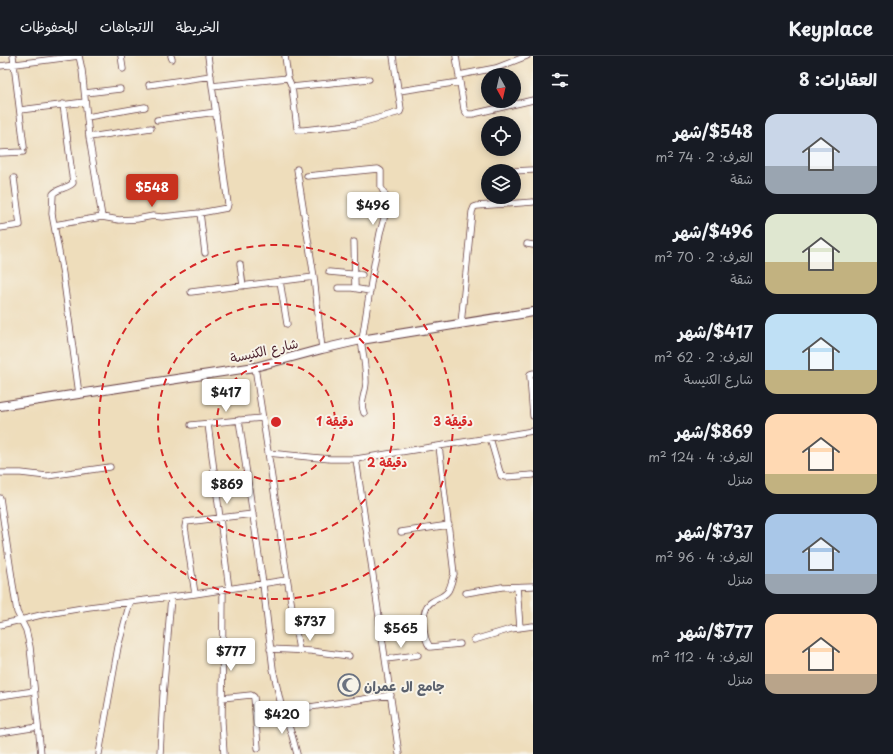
<!DOCTYPE html>
<html lang="ar">
<meta charset="utf-8">
<style>
body{margin:0;font-family:"Playpen Sans","Playpen Sans Arabic",sans-serif;background:#242831;color:#f1f3f6;direction:rtl;height:100vh;display:flex;flex-direction:column;font-size:15px;white-space:nowrap}
*{box-sizing:border-box;margin:0}
p{font-size:13px;color:#9ea1a6}
.icon{flex:none;width:22px;height:22px;fill:none;stroke:currentColor;stroke-width:2;stroke-linecap:round;stroke-linejoin:round}
.map{position:relative;flex:1;overflow:hidden;direction:ltr}
.details{display:flex;flex-direction:column;background:#171b24;width:360px}
.details>*{flex:none}
.needle{width:26px;rotate:172deg}
.fabs{position:absolute;left:481px;top:12px;display:grid;gap:8px}
.fabs a{display:grid;place-items:center;width:40px;height:40px;border-radius:50%;background:#171b24;box-shadow:0 2px 10px #0003;font-size:20px}
.price{position:absolute;translate:-50% -34px;padding:0 9px;border-radius:4px;background:#fff;color:#222;font-size:13px;line-height:26px;filter:drop-shadow(0 1px 2px #0008)}
.price::after{content:'';position:absolute;left:50%;top:24px;width:12px;height:9px;margin-left:-6px;background:inherit;clip-path:polygon(0 0,100% 0,50% 100%)}
.price.active{background:#c8321e;color:#fff}
ul{padding:0;list-style:none}
li{display:flex;align-items:center;gap:12px;height:100px;padding:0 16px}
li span{display:grid;place-items:center;flex:none;width:112px;height:80px;border-radius:12px;color:#555}
li>.icon{margin-inline-start:auto}
span .icon{width:48px;height:48px;fill:#fffc;stroke-width:1}
li b{font-size:17px}
h2{display:flex;justify-content:space-between;align-items:center;height:48px;padding:0 16px;font-size:17px}
header{display:flex;align-items:center;gap:24px;box-sizing:border-box;height:56px;padding:0 20px;background:#171b24;border-bottom:1px solid #363941}
header strong{font-size:19px}
nav{display:flex;gap:22px;margin-inline-start:auto;font-size:14px}
main{display:flex;flex:1;min-height:0}
.map>svg:first-child{display:block}
.lines{fill:none;stroke-linecap:round;stroke-linejoin:round}
.street-casing{stroke:#633c41;stroke-width:7}
.secondary-casing{stroke:#633c41;stroke-width:10}
.street{stroke:#fff;stroke-width:5.5}
.secondary{stroke:#fff;stroke-width:8}
.ring{fill:none;stroke:#d62828;stroke-width:2;stroke-dasharray:7 5}
.labels{text-anchor:middle;dominant-baseline:central;stroke-width:4;stroke-linejoin:round;paint-order:stroke}
.street-label{font-size:13px;fill:#4a1f2b;stroke:#f7f3e8}
.worship-label{font-size:13px;font-weight:bold;fill:#5b616d;stroke:#f7f3e8;text-anchor:start}
.centre{fill:#d62828;stroke:#f7f3e8;stroke-width:2}
.ring-label{font-size:12px;text-anchor:middle;font-weight:bold;fill:#d62828;stroke:#f7f3e8;stroke-width:4;stroke-linejoin:round;paint-order:stroke}
</style>
<header>
<strong>Keyplace</strong>
<nav><a>الخريطة</a><a>الاتجاهات</a><a>المحفوظات</a></nav>
</header>
<main>
<section class="details">
<h2>العقارات: 8<svg class="icon" aria-label="filters" viewBox="0 0 24 24"><path d="M4 7h16M4 17h16"/><circle cx="9" cy="7" r="2"/><circle cx="15" cy="17" r="2"/></svg></h2>
<ul>
<li><span style="background:linear-gradient(#c9d6e8 65%,#9aa5b1 0)"><svg class="icon" aria-label="home" viewBox="0 0 24 24"><path d="M3 11l9-7 9 7M6 9v11h12V9"/></svg></span><div><b>$548/شهر</b><p>الغرف: 2 · 74 m²</p><p>شقة</p></div></li>
<li><span style="background:linear-gradient(#dfe7d0 60%,#c2b280 0)"><svg class="icon" aria-label="home" viewBox="0 0 24 24"><path d="M3 11l9-7 9 7M6 9v11h12V9"/></svg></span><div><b>$496/شهر</b><p>الغرف: 2 · 70 m²</p><p>شقة</p></div></li>
<li><span style="background:linear-gradient(#bfe0f5 70%,#c2b280 0)"><svg class="icon" aria-label="home" viewBox="0 0 24 24"><path d="M3 11l9-7 9 7M6 9v11h12V9"/></svg></span><div><b>$417/شهر</b><p>الغرف: 2 · 62 m²</p><p>شارع الكنيسة</p></div></li>
<li><span style="background:linear-gradient(#ffd9b3 75%,#c2b280 0)"><svg class="icon" aria-label="home" viewBox="0 0 24 24"><path d="M3 11l9-7 9 7M6 9v11h12V9"/></svg></span><div><b>$869/شهر</b><p>الغرف: 4 · 124 m²</p><p>منزل</p></div></li>
<li><span style="background:linear-gradient(#a9c7e8 75%,#9aa5b1 0)"><svg class="icon" aria-label="home" viewBox="0 0 24 24"><path d="M3 11l9-7 9 7M6 9v11h12V9"/></svg></span><div><b>$737/شهر</b><p>الغرف: 4 · 96 m²</p><p>منزل</p></div></li>
<li><span style="background:linear-gradient(#ffd9b3 75%,#b9a48a 0)"><svg class="icon" aria-label="home" viewBox="0 0 24 24"><path d="M3 11l9-7 9 7M6 9v11h12V9"/></svg></span><div><b>$777/شهر</b><p>الغرف: 4 · 112 m²</p><p>منزل</p></div></li>
</ul>
</section>
<div class="map">
<svg width="533" height="698" viewBox="0 0 533 698">
<rect width="100%" height="100%" fill="#f7f3e8"/>
<filter id="ink" filterUnits="userSpaceOnUse"><feTurbulence type="fractalNoise" baseFrequency=".025" numOctaves="2"/><feDisplacementMap in="SourceGraphic" scale="8" xChannelSelector="R" yChannelSelector="G"/><feConvolveMatrix kernelMatrix="1 2 1 2 8 2 1 2 1" color-interpolation-filters="sRGB"/></filter>
<filter id="wash" filterUnits="userSpaceOnUse"><feTurbulence type="fractalNoise" baseFrequency=".012" numOctaves="4" result="noise"/><feDisplacementMap in="SourceGraphic" scale="16" xChannelSelector="R" yChannelSelector="G"/><feGaussianBlur stdDeviation="0.9" result="paint"/><feColorMatrix in="noise" values="0 0 0 0 0 0 0 0 0 0 0 0 0 0 0 0 0 1.4 0 .05"/><feComposite in="paint" operator="in"/></filter>
<g filter="url(#wash)">
<rect width="100%" height="100%" fill="#edb"/>
</g>
<g filter="url(#ink)">
<g class="lines">
<g class="street-casing">
<path id="street" d="M 13,0 L 24,91
M 79,0 L 82,14 L 89,81 L 102,161
M 121,0 L 123,13
M 171,0 L 172,3
M 285,0 L 288,22 L 292,31 L 297,72 L 298,74 L 304,74 L 357,68 L 400,56 L 401,53 L 393,0
M 456,0 L 464,53 L 467,58 L 473,58 L 533,44
M 0,10 L 79,0
M 459,19 L 496,12 L 527,0
M 149,29 L 211,20
M 212,30 L 288,22
M 292,31 L 369,23
M 399,35 L 460,26
M 85,37 L 120,33
M 63,48 L 73,127 C 67,133 58,132 53,138 L 52,158 L 54,169 L 102,161 L 119,164 L 137,163 L 153,160 L 162,161 L 200,157 L 227,152 L 228,148 L 208,0
M 20,54 L 85,46
M 87,61 L 145,51
M 157,64 L 216,56
M 89,81 L 151,72
M 0,97 L 23,96
M 297,113 L 314,221 L 322,293
M 513,115 L 533,114
M 307,120 L 378,113 L 381,115 L 381,131 L 385,139 L 386,155 L 380,177 L 373,214 L 362,284
M 200,157 L 205,197
M 54,169 L 63,218 L 79,338
M 0,172 L 20,169 L 14,122
M 354,186 L 355,232
M 527,188 L 533,189
M 240,208 L 243,230
M 329,216 L 362,219
M 280,225 L 287,268
M 338,232 L 352,232 L 370,235
M 191,236 L 314,221
M 461,268 L 472,156 L 474,151 L 477,150 L 533,146
M 361,284 C 363,298 366,312 366,326 C 366,337 359,345 364,357
M 533,317 L 530,318 L 530,321 L 533,360
M 239,364 L 263,528 L 273,613 L 281,649 L 291,676 L 297,698
M 208,368 L 229,533
M 191,369 L 262,362
M 490,382 L 501,420 L 506,421 L 533,419
M 439,390 L 454,518 C 452,523 451,530 448,535 C 443,542 436,542 430,547 C 420,555 423,582 430,591 L 460,588
M 268,397 L 330,403 L 356,403 L 533,375
M 356,403 L 399,698
M 0,417 L 21,417 L 47,420 L 110,411
M 0,442 L 17,556 L 26,574 L 30,591 L 41,698
M 401,476 L 449,469
M 287,521 L 299,594
M 517,531 L 520,572
M 223,534 L 222,666 L 224,698
M 466,537 L 502,531 L 533,530
M 195,538 L 185,471 L 186,466 L 253,458
M 0,569 L 41,559 L 89,551 L 195,538 L 286,524 L 287,521 L 286,514 L 255,311
M 474,584 L 511,573 L 533,570
M 270,593 L 311,595 L 349,600
M 386,603 L 418,599
M 0,640 L 34,635
M 222,642 L 251,639 L 254,641 L 258,692
M 283,655 L 391,639
M 0,677 L 38,671
M 99,698 L 118,591 L 130,546
M 160,698 L 163,640 L 171,541"/>
</g>
<g class="secondary-casing">
<path id="secondary" d="M 0,350 L 255,311 L 322,293 L 361,284 L 533,256"/>
</g>
<use href="#street" class="street"/>
<use href="#secondary" class="secondary"/>
</g>
</g>
<g class="ring">
<circle cx="276" cy="366" r="59"/>
<circle cx="276" cy="366" r="118"/>
<circle cx="276" cy="366" r="177"/>
</g>
<defs>
<g id="mosque-ring" transform="scale(1.15)"><circle r="9.5" fill="#f7f3e8" stroke="#6b7280" stroke-width="1.5"/><path d="M3.5-4.9A6 6 0 1 0 3.5 4.9A5 5 0 1 1 3.5-4.9Z" fill="#6b7280"/></g>
</defs>
<g fill-rule="evenodd">
<use href="#mosque-ring" x="349" y="629"/>
</g>
<g class="labels">
<g class="street-label">
<text transform="translate(264 294) rotate(-13)">شارع الكنيسة</text>
</g>
<g class="worship-label">
<text x="364" y="629">جامع ال عمران</text>
</g>
</g>
<circle cx="276" cy="366" r="6" class="centre"/>
<g class="ring-label">
<text x="335" y="370">1 دقيقة</text>
<text x="453" y="370">3 دقيقة</text>
<text x="387" y="411">2 دقيقة</text>
</g>
</svg>
<div class="fabs">
<a><svg class="needle" viewBox="-14 -14 28 28"><path d="M0-13l5 13h-10z" fill="#e53935"/><path d="M0 13l5-13h-10z" fill="#9ea1a6"/></svg></a>
<a><svg class="icon" aria-label="locate" viewBox="0 0 24 24"><circle cx="12" cy="12" r="6"/><path d="M12 2v4M12 18v4M2 12h4M18 12h4"/></svg></a>
<a><svg class="icon" aria-label="layers" viewBox="0 0 24 24"><path d="M12 4l9 5-9 5-9-5zM3 14l9 5 9-5"/></svg></a>
</div>
<b class="price active" style="left:152px;top:152px">$548</b>
<b class="price" style="left:373px;top:170px">$496</b>
<b class="price" style="left:226px;top:357px">$417</b>
<b class="price" style="left:227px;top:449px">$869</b>
<b class="price" style="left:310px;top:586px">$737</b>
<b class="price" style="left:401px;top:593px">$565</b>
<b class="price" style="left:231px;top:616px">$777</b>
<b class="price" style="left:282px;top:679px">$420</b>
</div>
</main>
